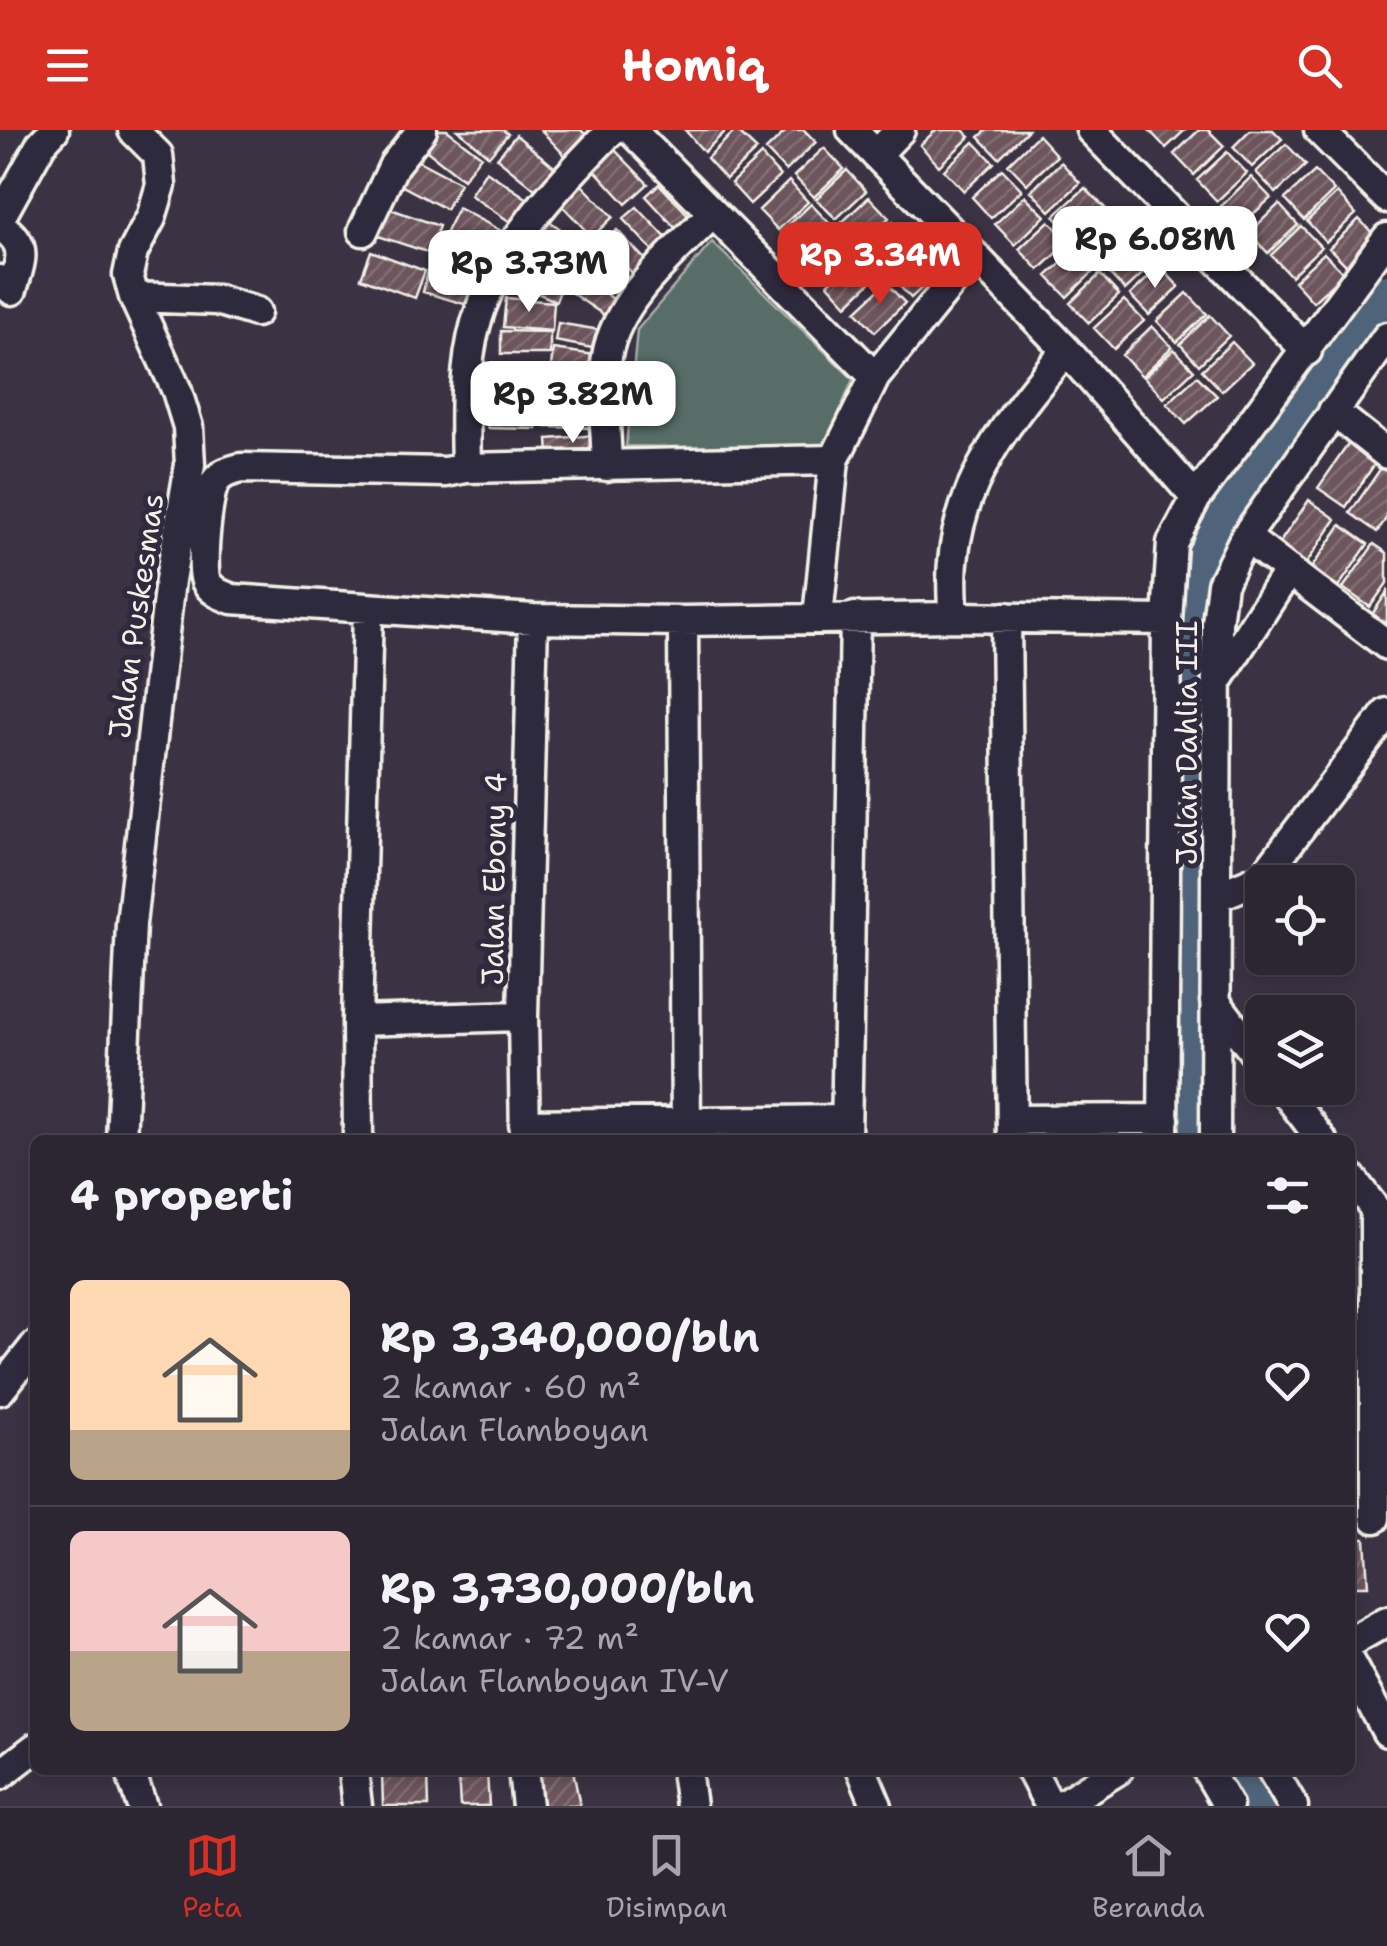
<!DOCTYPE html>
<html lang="id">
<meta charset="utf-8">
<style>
body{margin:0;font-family:"Shantell Sans",sans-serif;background:#38323e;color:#f1f3f6;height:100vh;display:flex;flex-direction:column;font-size:38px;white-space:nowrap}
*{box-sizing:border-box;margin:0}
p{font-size:32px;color:#a6a5ac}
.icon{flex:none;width:55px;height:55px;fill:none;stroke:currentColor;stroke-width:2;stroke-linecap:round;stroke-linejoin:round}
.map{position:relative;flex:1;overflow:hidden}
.side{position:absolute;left:30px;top:1005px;width:1325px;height:640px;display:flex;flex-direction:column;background:#2c2632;border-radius:15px;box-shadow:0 5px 15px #0003,0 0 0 2px #48434d}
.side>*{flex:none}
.tools{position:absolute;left:1245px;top:735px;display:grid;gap:20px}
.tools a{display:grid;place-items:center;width:110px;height:110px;border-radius:15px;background:#2c2632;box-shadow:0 5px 15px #0003,0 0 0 2px #48434d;font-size:50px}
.price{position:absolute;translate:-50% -85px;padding:0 22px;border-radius:20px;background:#fff;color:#222;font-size:32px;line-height:65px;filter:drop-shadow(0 2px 5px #0008)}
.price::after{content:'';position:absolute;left:50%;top:60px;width:30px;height:22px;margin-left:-15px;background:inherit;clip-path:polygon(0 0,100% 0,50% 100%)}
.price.on{background:#d93025;color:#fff}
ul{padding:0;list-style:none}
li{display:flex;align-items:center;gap:30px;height:250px;padding:0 40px}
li+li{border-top:2px solid #48434d}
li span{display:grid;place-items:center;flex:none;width:280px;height:200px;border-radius:15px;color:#555}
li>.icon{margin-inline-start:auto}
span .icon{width:120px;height:120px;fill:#fffc;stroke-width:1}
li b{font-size:42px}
h2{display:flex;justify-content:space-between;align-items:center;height:120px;padding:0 40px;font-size:42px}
header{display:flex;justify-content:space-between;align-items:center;height:130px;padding:0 40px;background:#d93025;color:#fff;font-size:45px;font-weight:700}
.menu{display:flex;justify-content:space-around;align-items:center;height:140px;border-top:2px solid #48434d;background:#2c2632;font-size:28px;color:#a6a5ac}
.menu a{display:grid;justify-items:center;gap:5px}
.menu .on{color:#d93025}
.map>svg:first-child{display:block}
.park{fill:#596d67;stroke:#a6afa8;stroke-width:2.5}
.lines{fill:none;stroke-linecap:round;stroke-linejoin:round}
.canal{stroke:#4f637a;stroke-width:32}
.building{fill:url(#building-hatch);stroke:#f4f1e8;stroke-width:2.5}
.street-casing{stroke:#f4f1e8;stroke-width:35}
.street{stroke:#2f2a3d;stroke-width:28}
.labels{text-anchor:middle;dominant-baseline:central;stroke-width:10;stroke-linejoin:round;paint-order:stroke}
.street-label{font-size:30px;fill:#f4f1e8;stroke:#2f2a3d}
</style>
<header><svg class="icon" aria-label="menu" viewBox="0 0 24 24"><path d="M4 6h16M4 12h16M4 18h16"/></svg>Homiq<svg class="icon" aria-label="search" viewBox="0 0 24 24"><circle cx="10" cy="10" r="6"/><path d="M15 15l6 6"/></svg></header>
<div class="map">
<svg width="1387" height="1676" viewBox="0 0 1387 1676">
<defs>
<pattern id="building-hatch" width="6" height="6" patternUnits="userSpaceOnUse" patternTransform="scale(2.5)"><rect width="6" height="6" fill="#6c555c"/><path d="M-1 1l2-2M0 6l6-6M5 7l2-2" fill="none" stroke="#826e73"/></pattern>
</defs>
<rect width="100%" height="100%" fill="#3b3343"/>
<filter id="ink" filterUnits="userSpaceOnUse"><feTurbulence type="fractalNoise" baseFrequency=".01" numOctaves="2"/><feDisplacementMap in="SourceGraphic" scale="20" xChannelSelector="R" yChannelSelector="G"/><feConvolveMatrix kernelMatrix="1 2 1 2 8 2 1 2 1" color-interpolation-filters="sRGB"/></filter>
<g filter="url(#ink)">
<path class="park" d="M 712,112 L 853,249 L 824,320 L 626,316 L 637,200 Z"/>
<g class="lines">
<path class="canal" d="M 1191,1010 L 1193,467 L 1202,423 L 1232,371 L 1387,161
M 1241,1640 L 1260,1676"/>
</g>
<path class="building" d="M 428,0 L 447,0 L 481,26 L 463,49 L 418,14 Z
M 458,0 L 503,0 L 508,4 L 489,26 Z
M 541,0 L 581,0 L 592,11 L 570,31 Z
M 685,0 L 727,0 L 704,22 Z
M 736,0 L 757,20 L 726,49 L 707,28 Z
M 787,0 L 804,0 L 816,12 L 786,41 L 766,20 Z
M 936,0 L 963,0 L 970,7 L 939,36 L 920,15 Z
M 987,0 L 1028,0 L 999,28 L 979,7 Z
M 1149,0 L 1185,0 L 1166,18 Z
M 1199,0 L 1208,0 L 1224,16 L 1194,45 L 1174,24 Z
M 1250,0 L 1273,0 L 1282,9 L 1252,37 L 1233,17 Z
M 516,5 L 560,42 L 542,65 L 497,28 Z
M 1038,5 L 1057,26 L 1027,54 L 1008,34 Z
M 974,12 L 994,33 L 964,61 L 944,40 Z
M 1286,14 L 1306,35 L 1276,63 L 1256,42 Z
M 824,18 L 844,39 L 814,67 L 794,46 Z
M 614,19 L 648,54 L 626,74 L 593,38 Z
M 1227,22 L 1247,43 L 1217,71 L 1197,50 Z
M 761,25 L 780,46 L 750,74 L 731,53 Z
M 409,26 L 460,53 L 446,79 L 395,52 Z
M 1061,32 L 1080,53 L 1050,81 L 1031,61 Z
M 1002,39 L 1022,60 L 991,88 L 972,67 Z
M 847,40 L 866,61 L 836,89 L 816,69 Z
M 486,41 L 534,73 L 518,97 L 470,65 Z
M 1315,41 L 1334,61 L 1304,90 L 1285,69 Z
M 1251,47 L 1271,68 L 1240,96 L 1221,76 Z
M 789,51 L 808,72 L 778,100 L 759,80 Z
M 579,52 L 613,87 L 592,107 L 559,72 Z
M 659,54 L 693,90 L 679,102 L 646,66 Z
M 1085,58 L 1105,78 L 1074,107 L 1054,86 Z
M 1337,63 L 1356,84 L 1326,112 L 1307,91 Z
M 1025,66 L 1045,86 L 1015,115 L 995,94 Z
M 869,67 L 889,88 L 859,116 L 839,95 Z
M 811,74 L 830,94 L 800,123 L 781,102 Z
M 1279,74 L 1298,95 L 1268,123 L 1249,103 Z
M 385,77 L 439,96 L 430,123 L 375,105 Z
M 637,77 L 671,113 L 657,125 L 623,89 Z
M 458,78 L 509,105 L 495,131 L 445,104 Z
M 1113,84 L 1132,105 L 1102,133 L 1082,113 Z
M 546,89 L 587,117 L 570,140 L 530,113 Z
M 1359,89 L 1379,110 L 1349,138 L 1329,118 Z
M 1049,91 L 1069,112 L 1039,140 L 1019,119 Z
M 893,92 L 913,113 L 883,141 L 863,120 Z
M 1301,96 L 1321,117 L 1291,146 L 1271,125 Z
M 617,100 L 651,136 L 637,148 L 604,113 Z
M 834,100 L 853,121 L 823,149 L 804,128 Z
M 1135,111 L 1155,132 L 1125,160 L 1105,139 Z
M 1078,118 L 1097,138 L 1067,167 L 1047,146 Z
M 599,119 L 633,154 L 619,167 L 585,131 Z
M 921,119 L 941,140 L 911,168 L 891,147 Z
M 371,121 L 425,141 L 415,168 L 361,148 Z
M 1324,123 L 1344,144 L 1313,172 L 1294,151 Z
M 521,125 L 567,143 L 556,171 L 511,152 Z
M 858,126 L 877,146 L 847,175 L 828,154 Z
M 430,134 L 486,150 L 478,178 L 423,162 Z
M 1160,136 L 1179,157 L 1149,185 L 1130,165 Z
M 574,143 L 615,170 L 604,185 L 564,158 Z
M 1100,144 L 1119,165 L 1089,193 L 1070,173 Z
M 886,153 L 905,173 L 875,202 L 856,181 Z
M 1187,163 L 1207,184 L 1177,212 L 1157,191 Z
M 506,168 L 554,172 L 552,201 L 503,197 Z
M 1124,170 L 1144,191 L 1114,219 L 1094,198 Z
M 1210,185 L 1229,206 L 1199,235 L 1180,214 Z
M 558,193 L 606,201 L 603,220 L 555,211 Z
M 1152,196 L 1172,217 L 1142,246 L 1122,225 Z
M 501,201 L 550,202 L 550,224 L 501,224 Z
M 1232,212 L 1252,233 L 1222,261 L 1202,240 Z
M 553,219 L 602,226 L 599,245 L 551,237 Z
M 1174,219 L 1194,240 L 1164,268 L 1144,247 Z
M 493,239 L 542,240 L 542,262 L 493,261 Z
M 548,245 L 596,249 L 595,268 L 546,263 Z
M 1197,246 L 1217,266 L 1186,294 L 1167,274 Z
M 488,276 L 537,276 L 537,299 L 488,298 Z
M 546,278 L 596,279 L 596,298 L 546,297 Z
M 597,305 L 598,323 L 549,327 L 548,309 Z
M 1349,313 L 1376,332 L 1346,377 L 1318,358 Z
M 1381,338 L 1387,342 L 1387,387 L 1377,402 L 1350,383 Z
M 1309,370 L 1336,389 L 1306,434 L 1278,415 Z
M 1341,395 L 1368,414 L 1337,459 L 1310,440 Z
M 1374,414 L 1387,423 L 1387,453 L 1370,477 L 1343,458 Z
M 1387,462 L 1387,497 L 1371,486 Z
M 1350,1408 L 1365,1408 L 1368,1456 L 1350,1456 Z
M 554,1640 L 573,1640 L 580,1676 L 539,1676 L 534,1644 Z
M 487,1642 L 489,1676 L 460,1676 L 458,1643 Z
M 428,1643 L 429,1676 L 383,1676 L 382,1644 Z"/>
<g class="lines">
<g class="street-casing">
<path id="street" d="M 631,0 L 875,247
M 852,0 L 1066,220 L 1196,368
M 1091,0 L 1307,221
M 1319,0 L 1387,68
M 876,25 L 900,0
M 363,101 L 394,35 L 422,0
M 0,150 L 12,160 C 16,144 27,123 15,109 C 8,100 3,100 0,88 L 41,14 L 54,0
M 134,167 L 217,170 L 256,182
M 1333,281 L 1387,324
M 834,330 L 466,338 L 446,342 L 241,338 C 230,341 220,343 214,354 C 207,367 200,437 206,451 C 212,462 222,465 232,469 L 533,489 L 683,491 L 953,487 L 1167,490
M 607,336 C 606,299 601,262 607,226 C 617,168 674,123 713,83
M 466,338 C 465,291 463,239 476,193 C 498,117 558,55 612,0
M 1245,407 L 1387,515
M 818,487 L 834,330 L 875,247 L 974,125
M 953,487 C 953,469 951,450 953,432 C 960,347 1014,283 1066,220
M 1006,487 L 1012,1010
M 683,491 L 686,1010
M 1217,552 L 1289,440
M 1218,766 L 1263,747 L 1387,583
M 1215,871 L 1262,933
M 357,891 L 523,886
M 1282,958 L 1322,1010
M 1013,990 L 1164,989
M 524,994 L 846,990
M 121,1010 L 131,794 L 170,450 L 190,335 L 188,297 L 177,261 L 134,167 L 128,145 L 133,122 L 151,88 L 161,55 L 158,25 L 133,0
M 358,1010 L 357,891 L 368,480
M 525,1010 L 523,886 L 533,489
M 846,1010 L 855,487
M 1163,1010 L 1167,490 L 1172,413 L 1196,368 L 1387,108
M 1215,1010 L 1217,493 L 1222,454 L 1245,407 L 1387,207
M 1350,1046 L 1375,1079
M 0,1260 L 35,1216
M 1375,1388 L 1375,1079
M 1350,1512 L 1387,1491
M 1350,1533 L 1387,1602
M 353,1640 L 357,1676
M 523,1640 L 527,1676
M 686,1640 L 691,1676
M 862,1640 L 877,1676
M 1031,1640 L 1050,1676
M 1207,1640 L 1228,1676
M 1272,1640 L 1293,1676
M 0,1645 L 35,1618
M 133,1650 L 142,1676
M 1060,1676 L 1118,1640"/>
</g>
<use href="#street" class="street"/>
</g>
</g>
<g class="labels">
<g class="street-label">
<text transform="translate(136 486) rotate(-82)">Jalan Puskesmas</text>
<text transform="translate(1186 613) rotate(-90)">Jalan Dahlia III</text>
<text transform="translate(494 749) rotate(-89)">Jalan Ebony 4</text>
</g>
</g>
</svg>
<div class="tools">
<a><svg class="icon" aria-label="locate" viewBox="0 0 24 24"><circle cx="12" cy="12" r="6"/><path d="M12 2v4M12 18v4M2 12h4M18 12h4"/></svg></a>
<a><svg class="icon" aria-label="layers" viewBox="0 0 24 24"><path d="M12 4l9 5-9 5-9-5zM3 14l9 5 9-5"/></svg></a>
</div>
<b class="price" style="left:1155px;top:161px">Rp 6.08M</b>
<b class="price on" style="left:880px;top:177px">Rp 3.34M</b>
<b class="price" style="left:529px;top:185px">Rp 3.73M</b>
<b class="price" style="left:573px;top:316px">Rp 3.82M</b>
<section class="side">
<h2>4 properti<svg class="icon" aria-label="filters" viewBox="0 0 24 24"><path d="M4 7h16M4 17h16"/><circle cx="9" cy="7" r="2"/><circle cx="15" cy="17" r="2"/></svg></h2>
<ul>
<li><span style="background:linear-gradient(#ffd9b3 75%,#b9a48a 0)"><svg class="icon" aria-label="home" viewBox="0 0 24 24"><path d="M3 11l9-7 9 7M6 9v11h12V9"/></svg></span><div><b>Rp 3,340,000/bln</b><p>2 kamar · 60 m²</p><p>Jalan Flamboyan</p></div><svg class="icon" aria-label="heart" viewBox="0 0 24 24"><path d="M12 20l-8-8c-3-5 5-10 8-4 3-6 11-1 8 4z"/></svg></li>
<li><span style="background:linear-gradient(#f6c9c9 60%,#b9a48a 0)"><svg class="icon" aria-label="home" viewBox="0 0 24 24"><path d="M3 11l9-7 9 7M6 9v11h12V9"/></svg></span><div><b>Rp 3,730,000/bln</b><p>2 kamar · 72 m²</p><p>Jalan Flamboyan IV-V</p></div><svg class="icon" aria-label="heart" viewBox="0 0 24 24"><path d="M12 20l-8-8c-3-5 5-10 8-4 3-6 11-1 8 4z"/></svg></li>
</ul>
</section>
</div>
<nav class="menu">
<a class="on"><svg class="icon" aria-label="map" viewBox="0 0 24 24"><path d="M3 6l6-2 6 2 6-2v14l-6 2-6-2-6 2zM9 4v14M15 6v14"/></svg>Peta</a>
<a><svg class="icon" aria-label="saved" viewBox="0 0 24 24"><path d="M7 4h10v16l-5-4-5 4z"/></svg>Disimpan</a>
<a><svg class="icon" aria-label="home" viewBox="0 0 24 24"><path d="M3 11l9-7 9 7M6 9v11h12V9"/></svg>Beranda</a>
</nav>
